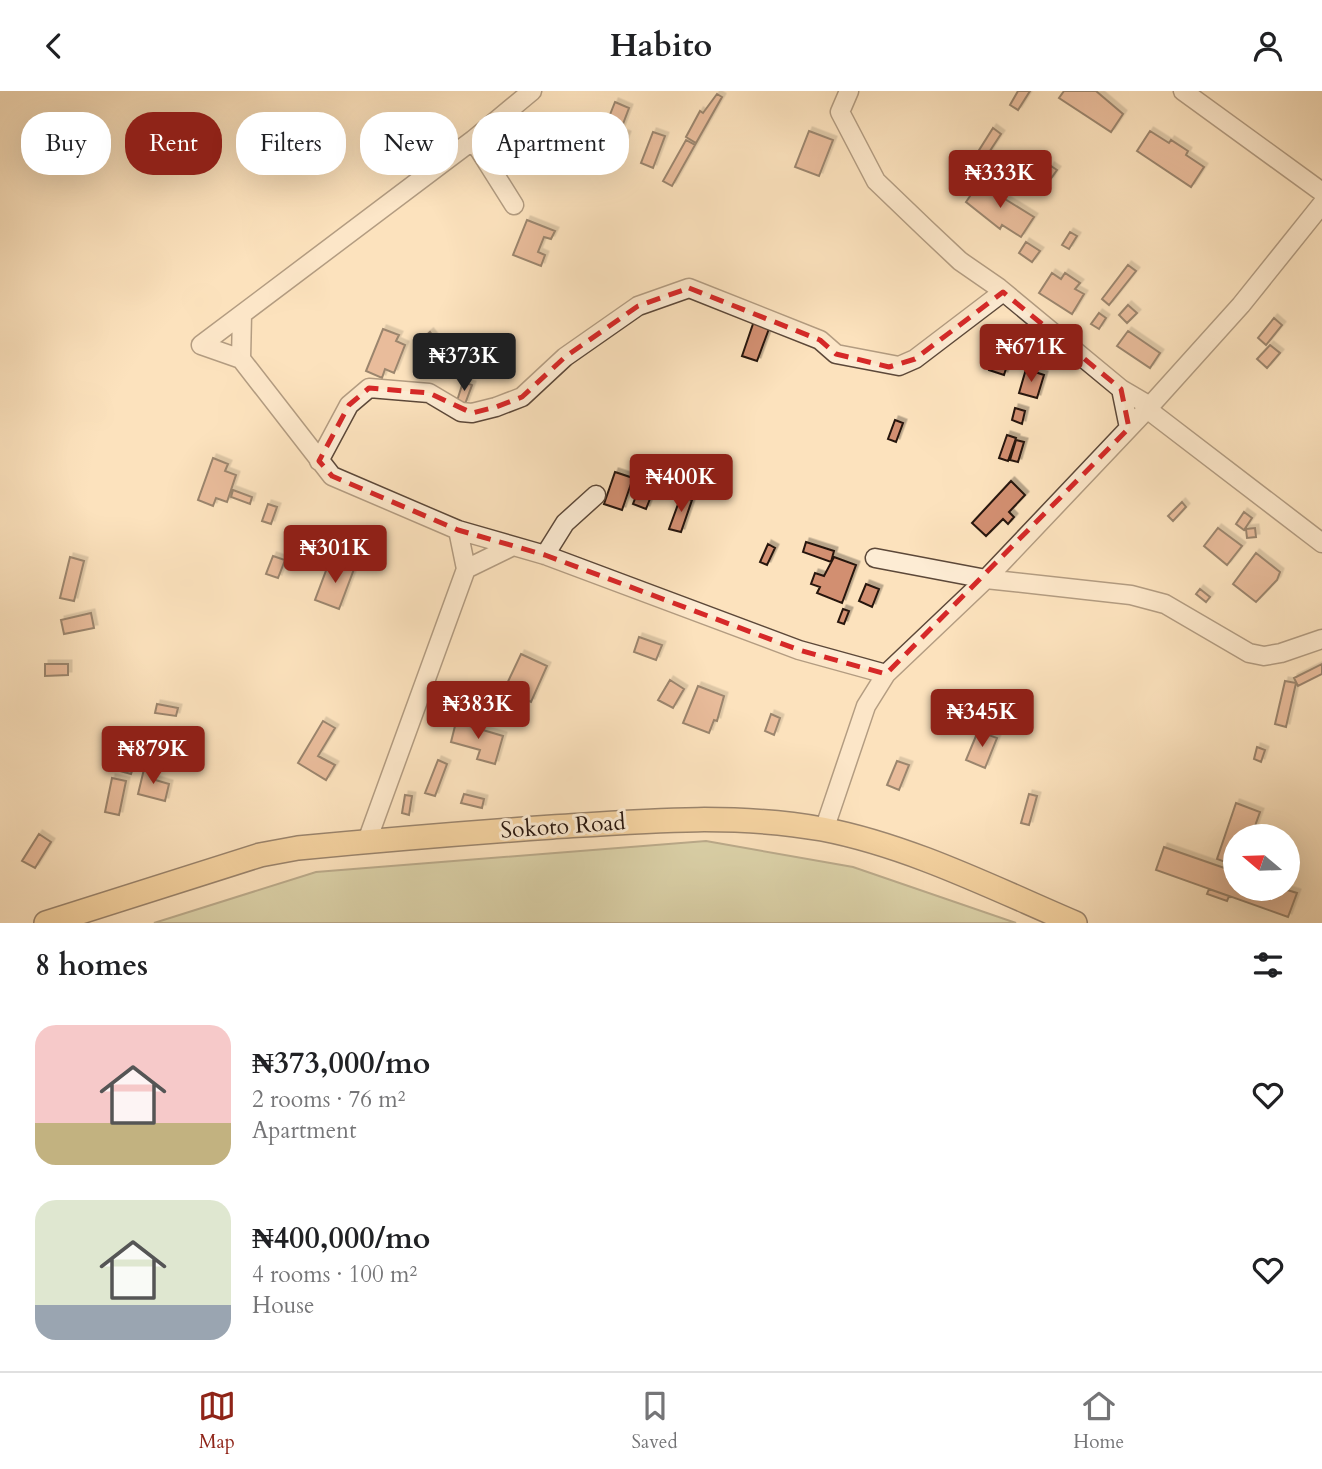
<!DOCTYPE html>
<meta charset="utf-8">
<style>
body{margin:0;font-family:Cardo,serif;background:#f6f6f6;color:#202124;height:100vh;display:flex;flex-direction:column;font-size:26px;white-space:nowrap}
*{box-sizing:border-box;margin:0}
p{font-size:23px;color:#757577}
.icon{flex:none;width:38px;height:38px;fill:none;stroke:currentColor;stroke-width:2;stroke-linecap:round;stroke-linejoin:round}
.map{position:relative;height:832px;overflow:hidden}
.details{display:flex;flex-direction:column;background:#fff;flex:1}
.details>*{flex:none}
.guide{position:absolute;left:21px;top:21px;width:700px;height:63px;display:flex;gap:14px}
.needle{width:46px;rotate:289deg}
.controls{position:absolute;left:1223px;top:733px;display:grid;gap:14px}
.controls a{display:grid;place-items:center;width:77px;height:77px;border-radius:50%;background:#fff;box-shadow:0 7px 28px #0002;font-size:35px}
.price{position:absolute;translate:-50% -60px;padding:0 16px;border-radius:7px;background:#8f2418;color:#fff;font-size:23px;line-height:46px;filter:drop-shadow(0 2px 4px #0008)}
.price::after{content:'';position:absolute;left:50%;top:42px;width:21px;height:16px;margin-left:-10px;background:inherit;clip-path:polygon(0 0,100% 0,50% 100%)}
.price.on{background:#222;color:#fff}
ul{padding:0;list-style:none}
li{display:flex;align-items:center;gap:21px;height:175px;padding:0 35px}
li span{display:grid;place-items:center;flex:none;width:196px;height:140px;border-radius:21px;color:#555}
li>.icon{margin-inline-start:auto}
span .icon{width:84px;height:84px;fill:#fffc;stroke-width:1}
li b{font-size:30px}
h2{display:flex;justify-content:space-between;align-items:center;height:84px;padding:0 35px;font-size:30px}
.chip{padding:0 24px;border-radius:28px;background:#fff;box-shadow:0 7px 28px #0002;font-size:24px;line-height:63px}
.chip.on{background:#8f2418;color:#fff}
header{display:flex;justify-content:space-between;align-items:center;height:91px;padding:0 35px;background:#fff;font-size:32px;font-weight:700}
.tab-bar{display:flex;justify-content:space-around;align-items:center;height:98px;border-top:2px solid #e0e0e0;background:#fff;font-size:19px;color:#757577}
.tab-bar a{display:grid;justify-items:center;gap:4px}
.tab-bar .on{color:#8f2418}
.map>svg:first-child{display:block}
.green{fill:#b8c496;stroke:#706c52;stroke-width:2}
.building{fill:#d28f71;stroke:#27150d;stroke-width:2;filter:url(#shadow)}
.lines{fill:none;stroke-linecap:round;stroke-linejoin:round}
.minor-casing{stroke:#5c4839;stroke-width:21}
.major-casing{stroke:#27150d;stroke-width:26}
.minor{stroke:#fdecd4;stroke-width:18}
.major{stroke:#eec17e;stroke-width:23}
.marked{fill:none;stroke:#d62828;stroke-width:5;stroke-dasharray:14 9;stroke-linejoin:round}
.labels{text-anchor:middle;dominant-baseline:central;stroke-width:6;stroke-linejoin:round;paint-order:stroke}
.street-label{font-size:23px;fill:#27150d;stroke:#fdecd4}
</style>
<header><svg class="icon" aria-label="back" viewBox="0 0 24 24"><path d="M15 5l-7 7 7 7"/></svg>Habito<svg class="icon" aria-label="person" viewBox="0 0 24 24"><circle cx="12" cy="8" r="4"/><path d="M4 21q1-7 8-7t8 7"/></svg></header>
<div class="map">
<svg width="1322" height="832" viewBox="0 0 1322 832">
<defs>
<filter id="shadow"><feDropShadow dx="3.5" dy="-3.5" stdDeviation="0" flood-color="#0004"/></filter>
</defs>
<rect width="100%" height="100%" fill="#fce2bd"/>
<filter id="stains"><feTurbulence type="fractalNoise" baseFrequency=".00286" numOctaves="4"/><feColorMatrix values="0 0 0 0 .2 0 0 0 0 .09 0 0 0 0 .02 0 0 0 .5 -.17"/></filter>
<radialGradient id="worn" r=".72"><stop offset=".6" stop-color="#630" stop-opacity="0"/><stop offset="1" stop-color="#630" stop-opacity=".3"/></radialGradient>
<path class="green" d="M 706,750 L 853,776 L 1016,832 L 154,832 L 316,781 Z"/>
<path class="building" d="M 1018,0 L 1030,0 L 1018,19 L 1010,14 Z
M 1064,0 L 1096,0 L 1123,23 L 1111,41 L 1059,7 Z
M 717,3 L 722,6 L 696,52 L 686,46 L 700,20 L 703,22 Z
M 615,11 L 629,17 L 620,41 L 627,44 L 622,57 L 615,54 L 605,80 L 590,74 Z
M 993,37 L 1001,43 L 984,69 L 976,64 Z
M 809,40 L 833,49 L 819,85 L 795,76 Z
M 1150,40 L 1169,52 L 1171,49 L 1188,60 L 1186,64 L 1204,76 L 1191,96 L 1137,60 Z
M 653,41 L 665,45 L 653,77 L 641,72 Z
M 686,49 L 695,54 L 672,95 L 663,90 Z
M 1051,75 L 1057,79 L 1050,89 L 1045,86 Z
M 979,92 L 1034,126 L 1021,146 L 1002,134 L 1000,138 L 966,111 Z
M 527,129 L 555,140 L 551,148 L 544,146 L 538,161 L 545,164 L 541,175 L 513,164 Z
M 1070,141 L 1077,145 L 1069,158 L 1062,154 Z
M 1026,151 L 1040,160 L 1032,171 L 1019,162 Z
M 1128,174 L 1136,180 L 1109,214 L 1102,208 Z
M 1052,182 L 1061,188 L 1065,182 L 1080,192 L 1075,198 L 1084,203 L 1072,223 L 1039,202 Z
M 1128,214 L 1137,222 L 1127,232 L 1119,224 Z
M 1099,222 L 1106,227 L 1099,238 L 1091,233 Z
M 1274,227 L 1282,234 L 1266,254 L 1258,247 Z
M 754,230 L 770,235 L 757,270 L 742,265 Z
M 383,238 L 399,244 L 396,250 L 405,254 L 394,282 L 385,278 L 382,287 L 366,280 Z
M 1128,240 L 1160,262 L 1150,277 L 1117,255 Z
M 430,241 L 441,255 L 432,262 L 421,249 Z
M 1270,254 L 1280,262 L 1267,277 L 1257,268 Z
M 995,258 L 1011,262 L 1004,284 L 989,279 Z
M 435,266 L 440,273 L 431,279 L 426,272 Z
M 1026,278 L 1044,284 L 1037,307 L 1019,302 Z
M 463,291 L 472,294 L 465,313 L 457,310 Z
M 1015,317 L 1025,320 L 1022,333 L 1012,329 Z
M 895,329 L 903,332 L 896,351 L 888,348 Z
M 1007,344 L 1016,347 L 1008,370 L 999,367 Z
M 1016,349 L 1024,351 L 1018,371 L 1010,369 Z
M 213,367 L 228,373 L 225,380 L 236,384 L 227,411 L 216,407 L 213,415 L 198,409 Z
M 615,381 L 633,387 L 622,419 L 604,413 Z
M 1011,390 L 1025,404 L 1009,421 L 1014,426 L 1008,433 L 1003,428 L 986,445 L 972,432 Z
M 640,395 L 653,400 L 646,418 L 633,413 Z
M 233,399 L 252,406 L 250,413 L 231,406 Z
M 681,405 L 692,409 L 681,441 L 669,438 Z
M 1182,411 L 1186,416 L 1173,430 L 1168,425 Z
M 268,413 L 277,416 L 271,433 L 262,430 Z
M 1244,421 L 1252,427 L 1244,439 L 1236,433 Z
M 1218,437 L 1242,455 L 1227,474 L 1204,455 Z
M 1255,437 L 1256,446 L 1247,447 L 1246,438 Z
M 806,451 L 834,460 L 831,471 L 803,461 Z
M 768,453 L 775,457 L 767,474 L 760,471 Z
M 1256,462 L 1280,481 L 1277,489 L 1256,511 L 1233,493 Z
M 273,465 L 285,469 L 278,487 L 266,483 Z
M 70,466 L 84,470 L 74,510 L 60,507 Z
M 834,466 L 856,474 L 842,512 L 817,502 L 820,496 L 811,493 L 815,482 L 824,485 Z
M 330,469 L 354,478 L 339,518 L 315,509 Z
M 866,493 L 879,498 L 872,516 L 859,510 Z
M 1200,498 L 1210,506 L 1206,511 L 1196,503 Z
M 843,518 L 849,520 L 844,533 L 838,531 Z
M 91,522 L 94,537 L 64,543 L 61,529 Z
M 639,546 L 662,554 L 656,569 L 634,561 Z
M 521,563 L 547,575 L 531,611 L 504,599 Z
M 45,573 L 68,573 L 68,584 L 45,585 Z
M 1322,573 L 1322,583 L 1298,595 L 1294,587 Z
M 670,589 L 684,598 L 673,617 L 658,609 Z
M 1285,590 L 1296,592 L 1286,636 L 1275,633 Z
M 698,595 L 724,605 L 717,630 L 714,629 L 709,642 L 683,632 Z
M 157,613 L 178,617 L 176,625 L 155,622 Z
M 771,623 L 780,627 L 774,644 L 765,640 Z
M 323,630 L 335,637 L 318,665 L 335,674 L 326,689 L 298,672 Z
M 456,631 L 503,645 L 495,673 L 477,668 L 480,659 L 451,651 Z
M 978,640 L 997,647 L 985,677 L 966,669 Z
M 1257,656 L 1265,659 L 1261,671 L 1254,668 Z
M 115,669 L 134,674 L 131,683 L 113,678 Z
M 438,669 L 447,673 L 435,705 L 425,702 Z
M 897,670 L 909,674 L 899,699 L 887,694 Z
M 145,674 L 155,677 L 152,688 L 169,693 L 165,710 L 138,703 Z
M 112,687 L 126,690 L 119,724 L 105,721 Z
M 464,703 L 484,708 L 482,717 L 461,712 Z
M 1029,703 L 1037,705 L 1029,734 L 1021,732 Z
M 405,704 L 412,705 L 409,724 L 402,722 Z
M 1236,712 L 1260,721 L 1251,746 L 1236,746 L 1236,775 L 1217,768 Z
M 39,743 L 51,751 L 35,777 L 22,770 Z
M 1164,756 L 1236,781 L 1236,798 L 1284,798 L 1297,802 L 1288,826 L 1156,779 Z
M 1209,798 L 1229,805 L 1227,810 L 1207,803 Z"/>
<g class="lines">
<g class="minor-casing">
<path id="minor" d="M 849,0 L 840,21 L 876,90 L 926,138 L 960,170 L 999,197 L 1121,298 L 1150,315
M 1183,0 L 1322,101
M 473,49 L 514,114
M 201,254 L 241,268 L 332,385 L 458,439 L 545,464 L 799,559 L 886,583
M 201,254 L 473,49 L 532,0
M 241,268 L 242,223
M 1121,298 L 1129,337
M 1147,318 L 1322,452
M 319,370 L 349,314 L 369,297 L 429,302 L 461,321 L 472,322 L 496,316 L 522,306 L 565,266 L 638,215 L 689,197 L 820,249 L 836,263 L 899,275 L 915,268 L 1003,201
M 545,464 L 565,432 L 596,404
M 875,467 L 986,488 L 1131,504 L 1165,513 L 1249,562 L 1264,565 L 1281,562 L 1322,548
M 466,478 L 511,456
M 824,739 L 866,615 L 886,583 L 986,488 L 1150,315 L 1241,214 L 1322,113
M 367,750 L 466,478 L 458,439"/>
</g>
<g class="major-casing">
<path id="major" d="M 46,832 L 260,764 L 298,757 C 383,749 467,742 552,736 C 642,730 733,722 822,738 C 910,755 993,797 1075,832"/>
</g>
<use href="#minor" class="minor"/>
<use href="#major" class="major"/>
</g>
<path d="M0 0H1322V832H0ZM 689,197 L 820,249 L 836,263 L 889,276 L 915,268 L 1003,201 L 1121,298 L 1129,337 L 886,583 L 799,559 L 545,464 L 458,439 L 332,385 L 319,370 L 349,314 L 369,297 L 429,302 L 472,322 L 496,316 L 522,306 L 565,266 L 638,215 Z" fill="#fce2bd" fill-opacity=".55" fill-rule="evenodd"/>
<path class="marked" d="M 689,197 L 820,249 L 836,263 L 889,276 L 915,268 L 1003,201 L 1121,298 L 1129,337 L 886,583 L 799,559 L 545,464 L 458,439 L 332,385 L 319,370 L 349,314 L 369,297 L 429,302 L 472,322 L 496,316 L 522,306 L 565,266 L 638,215 Z"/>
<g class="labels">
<g class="street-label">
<text transform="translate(563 735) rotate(-4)">Sokoto Road</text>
</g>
</g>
<rect width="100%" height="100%" filter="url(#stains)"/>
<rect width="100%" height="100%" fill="url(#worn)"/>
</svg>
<div class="controls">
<a><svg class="needle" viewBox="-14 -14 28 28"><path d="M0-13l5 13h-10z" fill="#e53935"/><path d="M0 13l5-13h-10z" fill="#757577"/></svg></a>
</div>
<b class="price" style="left:1000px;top:119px">₦333K</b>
<b class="price" style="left:1031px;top:293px">₦671K</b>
<b class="price on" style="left:464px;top:302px">₦373K</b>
<b class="price" style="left:681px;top:423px">₦400K</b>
<b class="price" style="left:335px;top:494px">₦301K</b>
<b class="price" style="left:478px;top:650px">₦383K</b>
<b class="price" style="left:982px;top:658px">₦345K</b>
<b class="price" style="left:153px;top:695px">₦879K</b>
<div class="guide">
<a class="chip">Buy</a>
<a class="chip on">Rent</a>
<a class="chip">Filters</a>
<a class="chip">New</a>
<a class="chip">Apartment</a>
</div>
</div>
<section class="details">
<h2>8 homes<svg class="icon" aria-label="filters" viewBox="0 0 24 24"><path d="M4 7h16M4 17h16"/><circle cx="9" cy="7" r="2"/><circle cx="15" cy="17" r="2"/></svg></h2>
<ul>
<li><span style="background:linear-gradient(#f6c9c9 70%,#c2b280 0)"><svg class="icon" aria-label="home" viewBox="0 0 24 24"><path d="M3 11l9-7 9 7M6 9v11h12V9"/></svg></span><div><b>₦373,000/mo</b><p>2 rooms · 76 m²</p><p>Apartment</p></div><svg class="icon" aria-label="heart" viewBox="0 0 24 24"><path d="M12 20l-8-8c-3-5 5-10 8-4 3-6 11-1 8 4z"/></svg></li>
<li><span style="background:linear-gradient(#dfe7d0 75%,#9aa5b1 0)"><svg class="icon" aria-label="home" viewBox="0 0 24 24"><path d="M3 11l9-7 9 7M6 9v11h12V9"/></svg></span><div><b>₦400,000/mo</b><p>4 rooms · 100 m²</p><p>House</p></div><svg class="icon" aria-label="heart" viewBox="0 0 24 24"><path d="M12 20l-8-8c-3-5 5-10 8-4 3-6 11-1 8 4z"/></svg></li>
</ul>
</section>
<nav class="tab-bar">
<a class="on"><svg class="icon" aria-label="map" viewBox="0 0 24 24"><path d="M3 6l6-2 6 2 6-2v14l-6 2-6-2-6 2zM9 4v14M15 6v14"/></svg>Map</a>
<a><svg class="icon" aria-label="saved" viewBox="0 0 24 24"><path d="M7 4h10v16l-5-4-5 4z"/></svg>Saved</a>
<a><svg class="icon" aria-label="home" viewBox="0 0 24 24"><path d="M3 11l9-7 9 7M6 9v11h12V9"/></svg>Home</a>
</nav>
